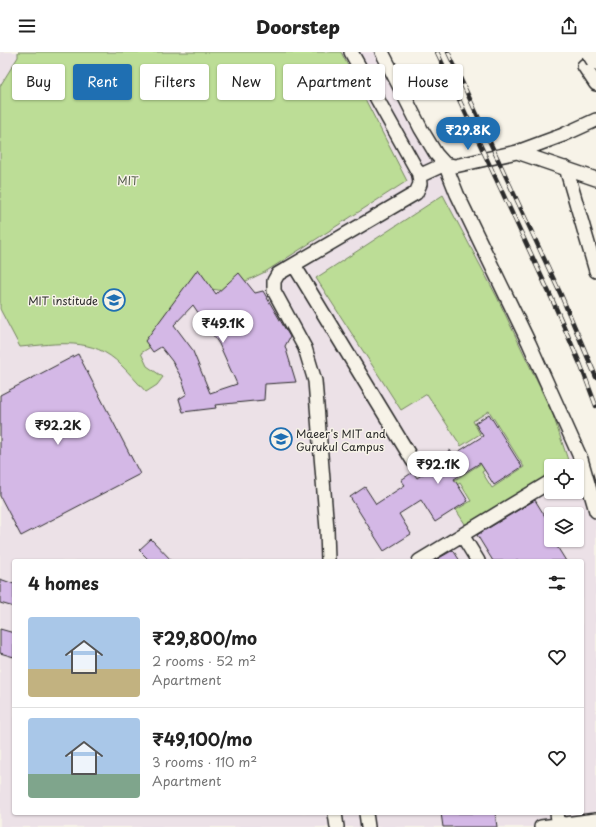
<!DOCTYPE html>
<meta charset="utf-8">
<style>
body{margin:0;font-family:"Playpen Sans",sans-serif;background:#f6f6f6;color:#222;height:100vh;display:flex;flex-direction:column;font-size:15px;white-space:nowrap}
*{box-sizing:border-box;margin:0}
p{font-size:13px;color:#767676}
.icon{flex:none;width:22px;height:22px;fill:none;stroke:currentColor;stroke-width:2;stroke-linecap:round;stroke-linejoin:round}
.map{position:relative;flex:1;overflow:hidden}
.details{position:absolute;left:12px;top:507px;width:572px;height:256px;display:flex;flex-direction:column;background:#fff;border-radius:4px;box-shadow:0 1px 3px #0004}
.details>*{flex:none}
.guide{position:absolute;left:12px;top:12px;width:572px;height:36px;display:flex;gap:8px}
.buttons{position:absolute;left:544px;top:407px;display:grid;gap:8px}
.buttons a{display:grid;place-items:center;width:40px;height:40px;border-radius:4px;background:#fff;box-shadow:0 1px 3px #0004;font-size:20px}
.price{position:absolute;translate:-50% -34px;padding:0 9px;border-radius:14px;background:#fff;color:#222;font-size:13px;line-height:26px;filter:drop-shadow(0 1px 2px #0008)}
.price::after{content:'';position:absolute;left:50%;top:24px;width:12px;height:9px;margin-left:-6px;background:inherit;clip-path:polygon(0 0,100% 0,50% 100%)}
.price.active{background:#1f6fb2;color:#fff}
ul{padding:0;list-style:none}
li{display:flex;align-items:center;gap:12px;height:100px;padding:0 16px}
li+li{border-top:1px solid #e0e0e0}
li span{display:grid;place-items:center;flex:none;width:112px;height:80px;border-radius:4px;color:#555}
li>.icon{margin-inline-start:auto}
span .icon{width:48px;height:48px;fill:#fffc;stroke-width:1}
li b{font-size:17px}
h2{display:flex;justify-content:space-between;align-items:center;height:48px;padding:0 16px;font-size:17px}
.tag{padding:0 14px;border-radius:4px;background:#fff;box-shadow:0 1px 3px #0004;font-size:14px;line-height:36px}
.tag.active{background:#1f6fb2;color:#fff}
header{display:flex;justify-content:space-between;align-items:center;height:52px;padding:0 16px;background:#fff;font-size:18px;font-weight:800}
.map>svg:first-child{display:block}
.built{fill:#ece1e7;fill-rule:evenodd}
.green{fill:#bcdd96;stroke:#748460}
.building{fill:#d4b8e6;stroke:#2b2b2b;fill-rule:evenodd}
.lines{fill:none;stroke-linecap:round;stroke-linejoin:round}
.minor-casing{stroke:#2b2b2b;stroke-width:16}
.minor{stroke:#f7f3e8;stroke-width:13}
.rail-casing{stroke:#2b2b2b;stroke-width:4.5}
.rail{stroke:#f7f3e8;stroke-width:3;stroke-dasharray:9;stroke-linecap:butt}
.highway-bridge-casing{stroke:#2b2b2b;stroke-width:22;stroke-linecap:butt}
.highway-bridge{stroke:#f7f3e8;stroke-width:19}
.labels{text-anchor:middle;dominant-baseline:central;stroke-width:3;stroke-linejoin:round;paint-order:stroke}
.park-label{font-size:11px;fill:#4f5846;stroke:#f7f3e8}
.poi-label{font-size:11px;fill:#2b2b2b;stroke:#f7f3e8;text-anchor:end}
</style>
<header><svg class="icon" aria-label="menu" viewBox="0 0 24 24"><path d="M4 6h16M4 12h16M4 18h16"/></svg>Doorstep<svg class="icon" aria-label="share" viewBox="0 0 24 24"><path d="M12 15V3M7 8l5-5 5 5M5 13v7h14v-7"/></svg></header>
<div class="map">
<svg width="596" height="775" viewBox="0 0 596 775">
<rect width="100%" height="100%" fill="#f7f3e8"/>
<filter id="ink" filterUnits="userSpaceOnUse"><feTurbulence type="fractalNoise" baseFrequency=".025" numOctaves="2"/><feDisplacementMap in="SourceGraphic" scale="8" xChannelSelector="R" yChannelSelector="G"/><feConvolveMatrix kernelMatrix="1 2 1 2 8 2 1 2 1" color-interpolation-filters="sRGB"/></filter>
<g filter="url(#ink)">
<path class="built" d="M 0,0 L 387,0 L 581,407 L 596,459 L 596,775 L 0,775 ZM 551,414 L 577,414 L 577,440 L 551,440 ZM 551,462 L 577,462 L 577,488 L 551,488 ZM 14,509 L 582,509 L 582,761 L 14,761 Z"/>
<path class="green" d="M 18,0 L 341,0 L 407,129 L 265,220 L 225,239 L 197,235 L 152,294 L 141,301 L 147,314 L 163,325 L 157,333 L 146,340 C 138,331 130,322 121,313 C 93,284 57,292 20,295 L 0,257 L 0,34 L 18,5 Z
M 443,143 L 497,245 L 553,363 L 569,411 L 565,414 L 551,414 L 551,423 L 467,475 L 456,458 L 471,449 L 460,431 L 445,441 L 442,436 L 490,406 L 493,412 L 482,420 L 492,436 L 524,415 L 489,359 L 473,369 L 480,382 L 461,394 L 427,342 L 401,358 L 316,226 Z"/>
<path class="building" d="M 198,217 L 216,242 L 239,221 L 255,241 L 263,239 L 290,285 L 285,294 L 296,330 L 265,332 L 264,348 L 215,353 L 216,356 L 183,360 L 179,347 L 187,342 L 182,327 L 172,309 L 161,295 L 153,300 L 145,289 ZM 193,253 L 219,292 L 237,332 L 210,341 L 192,297 L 174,273 Z
M 78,302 L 140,422 L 21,484 L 0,444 L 0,343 Z
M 489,362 L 522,415 L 494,433 L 480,411 L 454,427 L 468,449 L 435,470 L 421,448 L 399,462 L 411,482 L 384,499 L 350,445 L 365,435 L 376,452 L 405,433 L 401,428 L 413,420 L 417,426 L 441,410 L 439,406 L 450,398 L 453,403 L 483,384 L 475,371 Z
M 535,448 L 551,474 L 551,477 L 547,479 L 551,486 L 551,488 L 553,488 L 566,509 L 493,509 L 477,483 Z
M 151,487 L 172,509 L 150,509 L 139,498 Z
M 453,498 L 460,509 L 434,509 Z
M 0,527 L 14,532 L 14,555 L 0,551 Z
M 0,577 L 14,581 L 14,605 L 0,601 Z
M 441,761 L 495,761 L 497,775 L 443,775 Z"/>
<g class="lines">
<g class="minor-casing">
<path id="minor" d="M 382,0 L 421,77 L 436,102 L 445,112 L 455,114 L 517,100 L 596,127
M 596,5 L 584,14 L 596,32
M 517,100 L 563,83 L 596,68
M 566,116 L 596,219
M 419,124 L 445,112 L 457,142 L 529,291 L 581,407 L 596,459
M 294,213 L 413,409
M 462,483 L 478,509
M 328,509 L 327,477 L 315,329 L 305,296 L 274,239 L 274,229 L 278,222 L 416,141 L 420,132 L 419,122 L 351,0
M 419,509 L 548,431
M 335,761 L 337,775
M 366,761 L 368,775
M 557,761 L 559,775
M 541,775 L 596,768"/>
</g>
<use href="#minor" class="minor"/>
<g class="rail-casing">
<path id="rail" d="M 437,0 L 552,247 L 581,314 L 596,354
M 448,0 L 561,243 L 596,325"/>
</g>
<use href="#rail" class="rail"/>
<g class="highway-bridge-casing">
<path id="highway-bridge" d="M 591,0 L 596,8"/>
</g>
<use href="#highway-bridge" class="highway-bridge"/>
</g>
</g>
<defs>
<g id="university-ring" transform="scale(1.15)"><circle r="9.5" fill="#f7f3e8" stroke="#1f6fb2" stroke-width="1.5"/><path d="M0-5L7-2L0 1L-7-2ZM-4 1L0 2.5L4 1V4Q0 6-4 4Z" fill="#1f6fb2"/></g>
<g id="school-ring" transform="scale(1.15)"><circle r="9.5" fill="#f7f3e8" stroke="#1f6fb2" stroke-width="1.5"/><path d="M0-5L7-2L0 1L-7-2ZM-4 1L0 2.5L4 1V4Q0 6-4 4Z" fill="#1f6fb2"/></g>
</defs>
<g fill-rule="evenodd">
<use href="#university-ring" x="114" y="248"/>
<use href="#school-ring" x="281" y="387"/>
</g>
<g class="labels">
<g class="park-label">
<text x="128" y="128">MIT</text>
</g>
<g class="poi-label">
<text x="98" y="248">MIT institude</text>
<text x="296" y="381" text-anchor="start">Maeer's MIT and<tspan x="296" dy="13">Gurukul Campus</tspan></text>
</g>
</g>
</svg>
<div class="buttons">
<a><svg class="icon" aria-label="locate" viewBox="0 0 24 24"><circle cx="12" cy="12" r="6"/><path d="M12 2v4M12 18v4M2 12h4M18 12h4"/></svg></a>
<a><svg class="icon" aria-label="layers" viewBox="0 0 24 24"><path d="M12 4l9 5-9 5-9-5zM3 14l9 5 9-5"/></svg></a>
</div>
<b class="price active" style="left:468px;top:99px">₹29.8K</b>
<b class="price" style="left:223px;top:292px">₹49.1K</b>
<b class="price" style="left:58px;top:394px">₹92.2K</b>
<b class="price" style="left:438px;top:433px">₹92.1K</b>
<div class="guide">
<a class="tag">Buy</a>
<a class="tag active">Rent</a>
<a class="tag">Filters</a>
<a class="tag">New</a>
<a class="tag">Apartment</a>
<a class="tag">House</a>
</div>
<section class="details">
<h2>4 homes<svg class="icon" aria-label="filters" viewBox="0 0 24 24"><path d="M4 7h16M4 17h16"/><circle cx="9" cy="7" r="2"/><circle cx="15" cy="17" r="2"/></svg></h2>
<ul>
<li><span style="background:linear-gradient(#a9c7e8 65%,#c2b280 0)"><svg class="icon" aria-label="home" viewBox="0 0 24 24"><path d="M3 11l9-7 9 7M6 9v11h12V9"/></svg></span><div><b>₹29,800/mo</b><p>2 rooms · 52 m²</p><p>Apartment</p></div><svg class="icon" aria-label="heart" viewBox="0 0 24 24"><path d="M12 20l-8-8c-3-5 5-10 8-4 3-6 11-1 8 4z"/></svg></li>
<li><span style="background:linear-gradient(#a9c7e8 70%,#7fa58c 0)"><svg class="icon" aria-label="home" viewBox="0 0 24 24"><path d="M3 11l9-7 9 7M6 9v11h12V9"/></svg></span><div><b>₹49,100/mo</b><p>3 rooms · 110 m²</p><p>Apartment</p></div><svg class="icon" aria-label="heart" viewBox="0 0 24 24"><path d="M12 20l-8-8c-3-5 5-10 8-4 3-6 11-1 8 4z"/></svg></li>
</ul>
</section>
</div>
